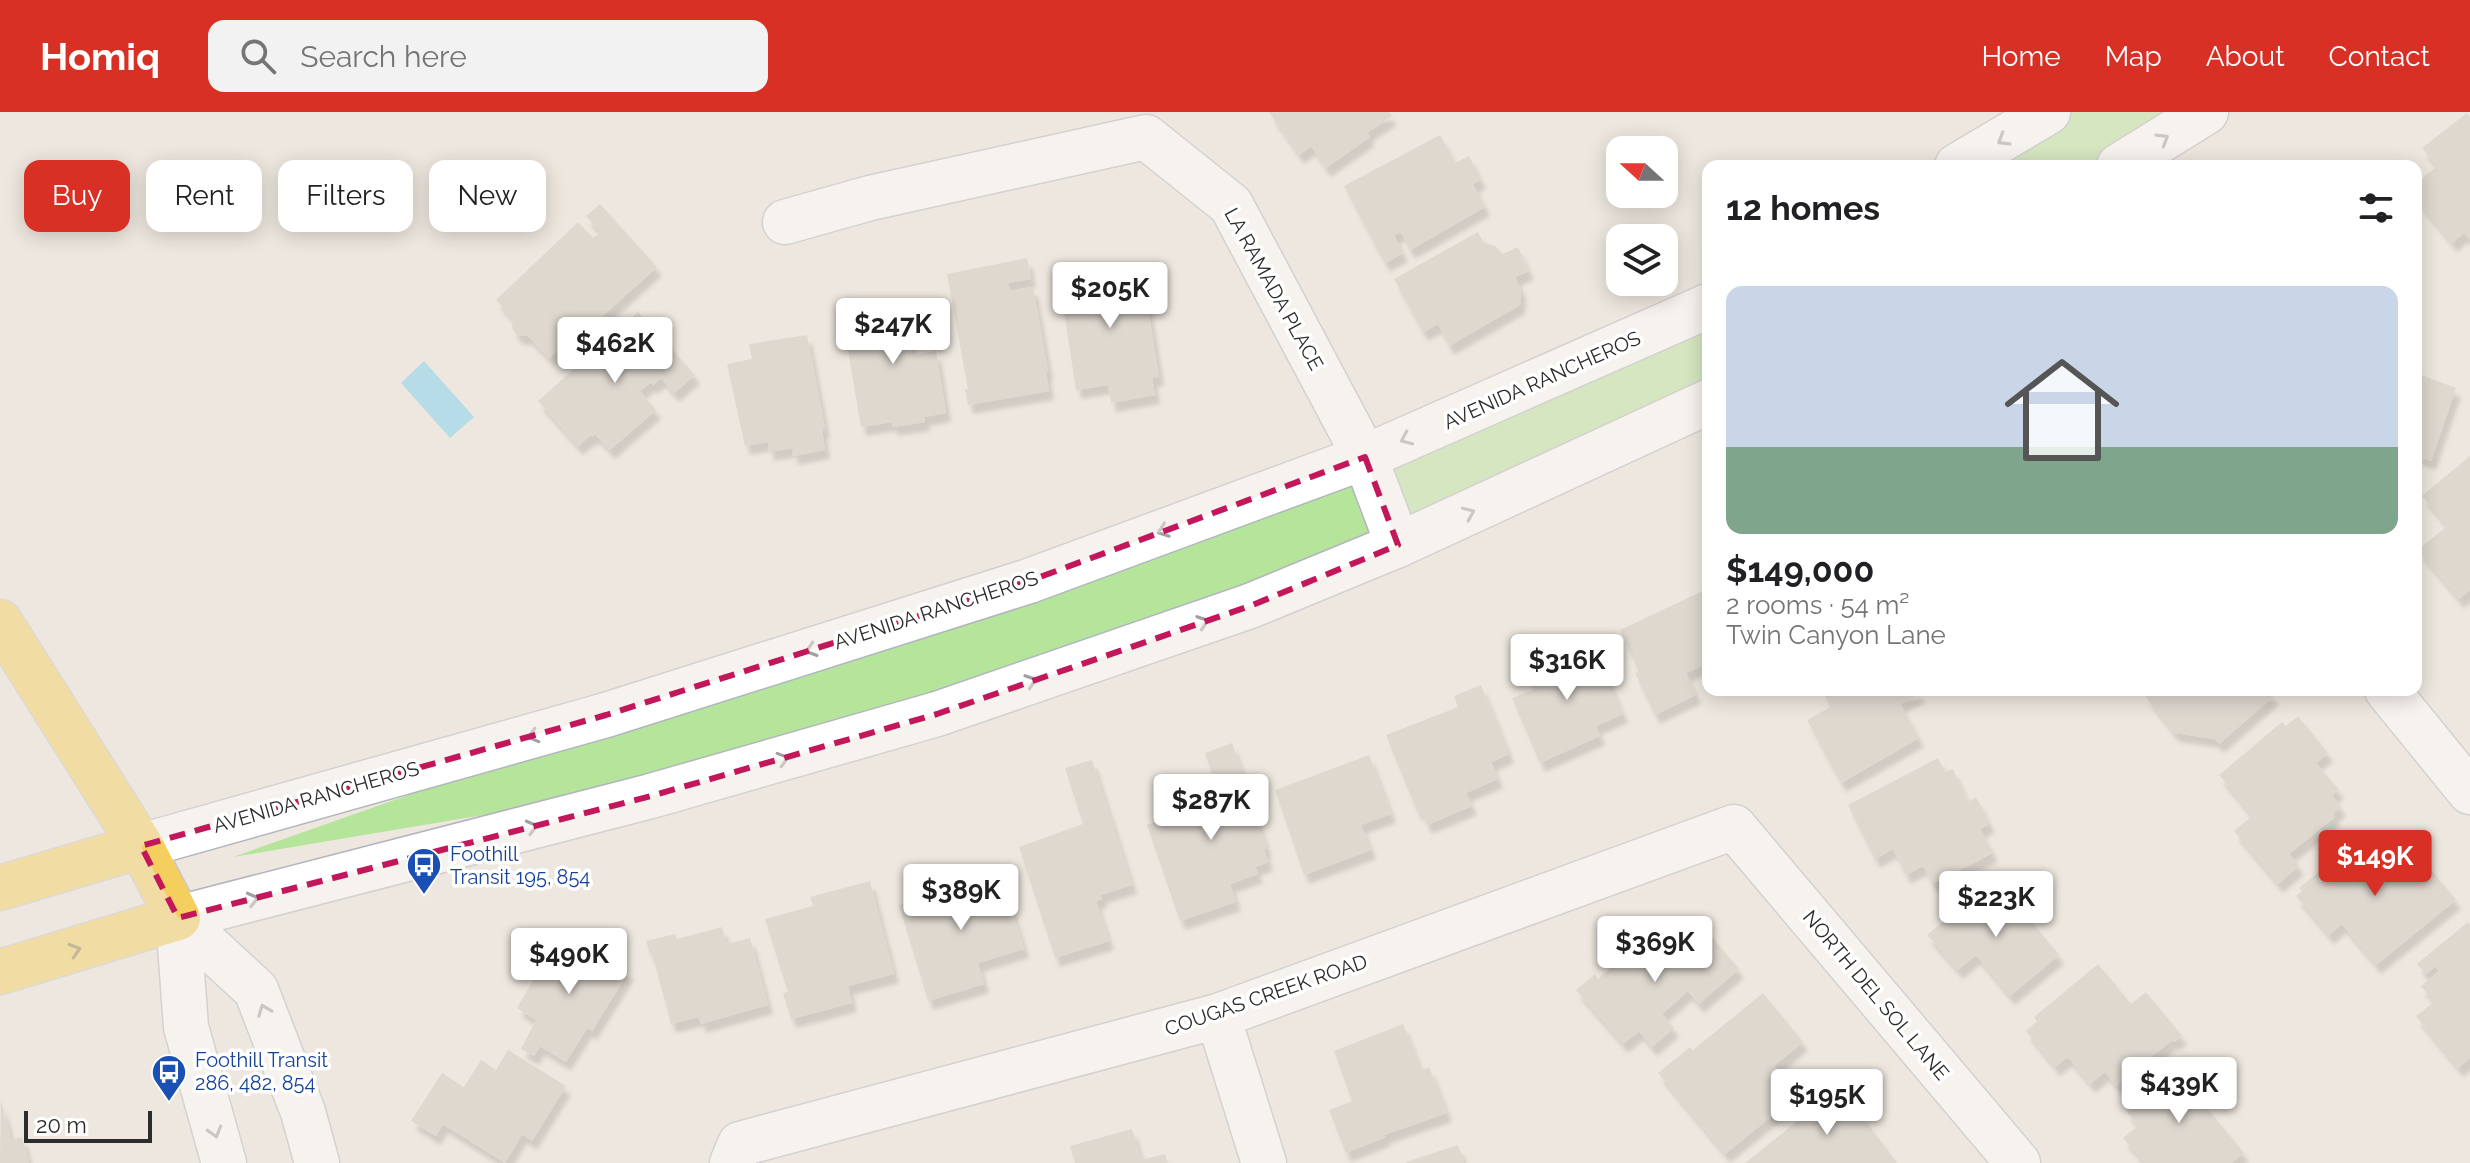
<!DOCTYPE html>
<meta charset="utf-8">
<style>
body{margin:0;font-family:Raleway,sans-serif;background:#f2f2f2;color:#202124;height:100vh;display:flex;flex-direction:column;font-size:30px;white-space:nowrap}
*{box-sizing:border-box;margin:0}
p{font-size:26px;color:#757577}
.icon{flex:none;width:44px;height:44px;fill:none;stroke:currentColor;stroke-width:2;stroke-linecap:round;stroke-linejoin:round}
.map{position:relative;flex:1;overflow:hidden}
.sheet{position:absolute;left:1702px;top:48px;width:720px;height:536px;display:flex;flex-direction:column;background:#fff;border-radius:16px;box-shadow:0 4px 20px #0003}
.sheet>*{flex:none}
.guide{position:absolute;left:24px;top:48px;width:760px;height:72px;display:flex;gap:16px}
.needle{width:52px;rotate:291deg}
.buttons{position:absolute;left:1606px;top:24px;display:grid;gap:16px}
.buttons a{display:grid;place-items:center;width:72px;height:72px;border-radius:16px;background:#fff;box-shadow:0 4px 20px #0003;font-size:40px}
.scale{position:absolute;left:24px;bottom:20px;width:128px;box-sizing:border-box;padding-left:8px;border:4px solid #2c2c2c;border-top:0;font-size:22px;line-height:28px;white-space:nowrap;color:#2c2c2c;-webkit-text-stroke:6px #fff;paint-order:stroke}
.price{position:absolute;translate:-50% -68px;padding:0 18px;border-radius:8px;background:#fff;color:#222;font-size:26px;line-height:52px;filter:drop-shadow(0 2px 4px #0008)}
.price::after{content:'';position:absolute;left:50%;top:48px;width:24px;height:18px;margin-left:-12px;background:inherit;clip-path:polygon(0 0,100% 0,50% 100%)}
.price.on{background:#d93025;color:#fff}
ul{padding:0;list-style:none}
li{display:grid;align-content:center;gap:16px;height:424px;padding:0 24px}
li span{display:grid;place-items:center;height:248px;border-radius:16px;color:#555}
li>.icon{margin-inline-start:auto}
span .icon{width:144px;height:144px;fill:#fffc;stroke-width:1}
li b{font-size:34px}
h2{display:flex;justify-content:space-between;align-items:center;height:96px;padding:0 24px;font-size:34px}
.tag{padding:0 28px;border-radius:16px;background:#fff;box-shadow:0 4px 20px #0003;font-size:28px;line-height:72px}
.tag.on{background:#d93025;color:#fff}
header{display:flex;align-items:center;gap:48px;box-sizing:border-box;height:112px;padding:0 40px;background:#d93025;color:#fff}
header strong{font-size:38px}
nav{display:flex;gap:44px;margin-inline-start:auto;font-size:28px}
.search{width:560px;height:72px;background:#f2f2f2;display:flex;align-items:center;gap:20px;box-sizing:border-box;padding:0 28px;border-radius:16px;color:#757577;font-size:30px}
.map>svg:first-child{display:block}
.green{fill:#b5e59b}
.water{fill:#71d1f1}
.building{fill:#c9c5bd;filter:url(#shadow)}
.lines{fill:none;stroke-linecap:round;stroke-linejoin:round}
.minor-casing{stroke:#b2b5c0;stroke-width:47}
.secondary-casing{stroke:#b2b5c0;stroke-width:47}
.primary-casing{stroke:#c8c8c8;stroke-width:47}
.minor{stroke:#fff;stroke-width:44}
.secondary{stroke:#fff;stroke-width:44}
.primary{stroke:#f4cf5e;stroke-width:44}
.oneway{stroke:#a0a0a0}
.oneway2{stroke:#907e45}
.marked{fill:none;stroke:#c2185b;stroke-width:6;stroke-dasharray:16 10;stroke-linejoin:round}
.labels{text-anchor:middle;dominant-baseline:central;stroke-width:7;stroke-linejoin:round;paint-order:stroke}
.street-label{font-size:20px;fill:#2c2c2c;stroke:#fff}
.transit-label{font-size:20px;fill:#164399;stroke:#fff;text-anchor:start}
</style>
<header>
<strong>Homiq</strong>
<div class="search"><svg class="icon" aria-label="search" viewBox="0 0 24 24"><circle cx="10" cy="10" r="6"/><path d="M15 15l6 6"/></svg>Search here</div>
<nav><a>Home</a><a>Map</a><a>About</a><a>Contact</a></nav>
</header>
<div class="map">
<svg width="2470" height="1051" viewBox="0 0 2470 1051">
<defs>
<filter id="shadow"><feDropShadow dx="5" dy="9" stdDeviation="2" flood-color="#0004"/></filter>
</defs>
<rect width="100%" height="100%" fill="#eee7df"/>
<path class="green" d="M 2062,0 L 2183,0 L 2100,54 L 1971,54 Z
M 1708,194 L 1708,280 L 1408,419 L 1379,346 Z
M 1359,358 L 1379,429 L 669,672 L 233,745 L 587,620 Z"/>
<path class="water" d="M 424,249 L 474,305 L 450,326 L 401,271 Z"/>
<path class="building" d="M 1269,0 L 1389,0 L 1392,4 L 1367,21 L 1370,25 L 1326,56 L 1311,34 L 1299,43 Z
M 2467,1 L 2470,6 L 2470,128 L 2464,121 L 2452,131 L 2416,87 L 2416,72 L 2437,54 L 2422,36 Z
M 1440,23 L 1455,51 L 1469,44 L 1481,68 L 1473,72 L 1485,95 L 1410,138 L 1401,120 L 1394,123 L 1403,141 L 1385,151 L 1344,74 Z
M 600,92 L 657,155 L 575,229 L 572,225 L 549,246 L 528,224 L 518,224 L 512,216 L 513,207 L 496,188 L 578,110 L 593,126 L 600,120 L 586,104 Z
M 1478,120 L 1484,131 L 1495,134 L 1503,142 L 1518,135 L 1529,159 L 1515,165 L 1521,178 L 1520,193 L 1449,234 L 1438,212 L 1423,220 L 1394,167 Z
M 1027,146 L 1031,167 L 1008,171 L 1010,179 L 1033,175 L 1048,259 L 1046,260 L 1049,279 L 968,293 L 965,277 L 968,277 L 947,162 Z
M 1116,152 L 1117,156 L 1141,152 L 1159,265 L 1152,266 L 1155,283 L 1111,291 L 1108,273 L 1076,278 L 1059,166 L 1056,166 L 1055,161 L 1079,157 L 1078,155 Z
M 929,190 L 933,218 L 909,222 L 913,243 L 936,239 L 946,301 L 924,305 L 925,310 L 893,315 L 892,310 L 861,315 L 842,203 Z
M 638,200 L 695,263 L 674,281 L 661,266 L 653,273 L 651,270 L 640,279 L 656,298 L 610,338 L 595,322 L 592,325 L 591,323 L 578,334 L 538,289 Z
M 807,223 L 825,317 L 822,317 L 825,338 L 793,344 L 792,336 L 769,340 L 768,330 L 745,334 L 727,252 L 752,247 L 749,232 Z
M 2416,261 L 2456,276 L 2431,349 L 2416,344 Z
M 2470,344 L 2470,478 L 2459,487 L 2418,438 L 2447,414 L 2422,384 Z
M 1707,477 L 1708,551 L 1686,561 L 1696,583 L 1655,603 L 1635,561 L 1639,560 L 1620,518 Z
M 1593,524 L 1596,531 L 1593,532 L 1623,602 L 1596,614 L 1600,624 L 1540,651 L 1512,586 L 1533,578 L 1526,561 L 1571,542 L 1567,535 Z
M 1481,573 L 1509,642 L 1491,650 L 1498,667 L 1466,681 L 1472,694 L 1427,713 L 1420,698 L 1417,699 L 1386,623 L 1458,595 L 1454,584 Z
M 1822,578 L 1918,578 L 1920,582 L 1900,592 L 1919,626 L 1841,671 L 1807,608 L 1831,595 Z
M 2151,578 L 2268,578 L 2274,584 L 2219,632 L 2215,627 L 2174,621 L 2146,585 Z
M 2298,604 L 2328,641 L 2316,651 L 2339,678 L 2332,683 L 2341,695 L 2333,702 L 2335,705 L 2289,742 L 2299,754 L 2278,772 L 2234,719 L 2252,704 L 2219,663 L 2282,610 L 2286,614 Z
M 1232,631 L 1255,696 L 1253,697 L 1267,736 L 1264,737 L 1268,750 L 1255,755 L 1258,762 L 1230,772 L 1236,790 L 1180,809 L 1147,713 L 1221,688 L 1205,641 Z
M 1369,643 L 1391,702 L 1361,713 L 1371,738 L 1304,763 L 1275,678 Z
M 1938,646 L 1945,660 L 1953,657 L 1968,690 L 1976,685 L 1990,712 L 1980,717 L 1993,741 L 1932,772 L 1923,754 L 1906,763 L 1893,737 L 1875,747 L 1848,693 Z
M 1092,648 L 1132,773 L 1100,783 L 1102,787 L 1096,789 L 1109,829 L 1055,846 L 1019,735 L 1083,712 L 1065,656 Z
M 2357,729 L 2369,744 L 2384,732 L 2404,755 L 2419,743 L 2456,788 L 2376,853 L 2342,812 L 2329,823 L 2296,784 L 2302,779 L 2299,776 Z
M 998,752 L 1024,837 L 978,851 L 984,872 L 928,889 L 899,793 L 974,770 L 971,760 Z
M 870,769 L 894,862 L 848,874 L 852,891 L 791,907 L 783,881 L 788,880 L 765,807 L 813,794 L 810,785 Z
M 1998,769 L 2059,843 L 2010,884 L 1976,843 L 1958,858 L 1927,823 L 1951,803 L 1954,806 Z
M 2468,810 L 2470,813 L 2470,946 L 2458,956 L 2416,904 L 2434,890 L 2421,874 L 2439,859 L 2435,854 L 2426,862 L 2417,852 Z
M 722,815 L 727,832 L 750,826 L 768,893 L 701,912 L 699,905 L 671,912 L 652,841 L 650,842 L 646,829 L 675,822 L 677,827 Z
M 1646,817 L 1648,819 L 1651,817 L 1674,843 L 1705,817 L 1739,857 L 1699,892 L 1688,879 L 1662,902 L 1674,916 L 1652,935 L 1639,919 L 1623,932 L 1576,878 L 1595,862 L 1598,867 L 1622,846 L 1618,841 Z
M 562,818 L 629,859 L 592,919 L 587,916 L 566,950 L 540,934 L 534,944 L 521,937 L 536,908 L 517,896 Z
M 2098,852 L 2131,892 L 2146,880 L 2182,924 L 2174,930 L 2172,928 L 2116,974 L 2105,960 L 2090,972 L 2068,945 L 2055,955 L 2026,919 L 2037,909 L 2034,905 Z
M 1763,881 L 1803,930 L 1774,954 L 1798,983 L 1725,1042 L 1658,961 L 1690,935 L 1693,938 Z
M 1403,912 L 1421,959 L 1429,955 L 1447,1001 L 1384,1023 L 1386,1025 L 1346,1041 L 1329,998 L 1352,989 L 1334,939 Z
M 508,938 L 566,974 L 532,1029 L 522,1022 L 505,1051 L 443,1012 L 436,1024 L 411,1009 L 442,961 L 464,975 L 481,948 L 496,958 Z
M 2183,951 L 2202,974 L 2194,980 L 2244,1041 L 2231,1051 L 2145,1051 L 2123,1026 L 2138,1014 L 2126,999 Z
M 1837,971 L 1897,1051 L 1745,1051 L 1819,992 L 1817,989 Z
M 1,988 L 11,1028 L 22,1025 L 29,1051 L 0,1051 Z
M 1132,1017 L 1141,1048 L 1165,1042 L 1168,1051 L 1075,1051 L 1070,1034 Z
M 1458,1033 L 1464,1051 L 1406,1051 L 1406,1050 Z"/>
<g class="lines">
<g class="minor-casing">
<path id="minor" d="M 785,110 L 870,86 L 1146,25 L 1231,93 L 1365,345 L 1398,433
M 2387,578 L 2470,680
M 1218,904 L 1264,1051
M 732,1051 L 740,1032 L 1218,904 L 1734,715 L 2018,1051"/>
</g>
<g class="secondary-casing">
<path id="secondary" d="M 1957,54 L 2048,0
M 2119,54 L 2206,0
M 141,734 L 606,603 L 1029,469 L 1365,345 L 1708,194
M 178,806 L 651,684 L 937,602 L 1250,494 L 1398,433 L 1708,290
M 178,806 L 256,878 L 303,1000 L 317,1051
M 178,806 L 186,915 L 224,1051"/>
</g>
<g class="primary-casing">
<path id="primary" d="M 0,510 L 141,734 L 178,806 L 0,860
M 0,776 L 141,734"/>
</g>
<use href="#minor" class="minor"/>
<use href="#secondary" class="secondary"/>
<use href="#primary" class="primary"/>
</g>
<defs><path id="oneway-chevron" d="M-2-3.5L2.5 0L-2 3.5" fill="none" stroke-width="1.6" stroke-linecap="round" stroke-linejoin="round" transform="scale(2)"/></defs>
<g class="oneway">
<use href="#oneway-chevron" transform="translate(2163 27) rotate(-32)"/>
<use href="#oneway-chevron" transform="translate(2003 28) rotate(149)"/>
<use href="#oneway-chevron" transform="translate(1406 327) rotate(156)"/>
<use href="#oneway-chevron" transform="translate(1469 401) rotate(-24)"/>
<use href="#oneway-chevron" transform="translate(1163 419) rotate(160)"/>
<use href="#oneway-chevron" transform="translate(1203 510) rotate(-19)"/>
<use href="#oneway-chevron" transform="translate(811 538) rotate(162)"/>
<use href="#oneway-chevron" transform="translate(1031 569) rotate(-19)"/>
<use href="#oneway-chevron" transform="translate(533 624) rotate(164)"/>
<use href="#oneway-chevron" transform="translate(783 647) rotate(-16)"/>
<use href="#oneway-chevron" transform="translate(532 715) rotate(-14)"/>
<use href="#oneway-chevron" transform="translate(253 787) rotate(-14)"/>
<use href="#oneway-chevron" transform="translate(264 898) rotate(-111)"/>
<use href="#oneway-chevron" transform="translate(215 1020) rotate(74)"/>
</g>
<use class="oneway2" href="#oneway-chevron" transform="translate(75 838) rotate(-17)"/>
<path d="M0 0H2470V1051H0ZM 1365,345 L 1398,433 L 1250,494 L 937,602 L 651,684 L 178,806 L 141,734 L 606,603 L 1029,469 Z" fill="#eee7df" fill-opacity=".55" fill-rule="evenodd"/>
<path class="marked" d="M 1365,345 L 1398,433 L 1250,494 L 937,602 L 651,684 L 178,806 L 141,734 L 606,603 L 1029,469 Z"/>
<defs>
<g id="bus-pin" transform="scale(1.8)"><path d="M0 17L-7.5 6A9.5 9.5 0 1 1 7.5 6Z" fill="#1a4fb4" stroke="#fff"/><path d="M-5-6H5V4H4V6H2V4H-2V6H-4V4H-5ZM-3.5-4V0h7V-4ZM-3.5 1.2v1.5H-2V1.2ZM2 1.2v1.5H3.5V1.2Z" fill="#fff"/></g>
</defs>
<g fill-rule="evenodd">
<use href="#bus-pin" x="424" y="753"/>
<use href="#bus-pin" x="169" y="960"/>
</g>
<g class="labels">
<g class="street-label">
<text transform="translate(1274 177) rotate(61)">LA RAMADA PLACE</text>
<text transform="translate(1542 268) rotate(-24)">AVENIDA RANCHEROS</text>
<text transform="translate(936 498) rotate(-18)">AVENIDA RANCHEROS</text>
<text transform="translate(316 685) rotate(-16)">AVENIDA RANCHEROS</text>
<text transform="translate(1266 883) rotate(-19)">COUGAS CREEK ROAD</text>
<text transform="translate(1876 883) rotate(50)">NORTH DEL SOL LANE</text>
</g>
<g class="transit-label">
<text x="450" y="742">Foothill<tspan x="450" dy="23">Transit 195, 854</tspan></text>
<text x="195" y="948">Foothill Transit<tspan x="195" dy="23">286, 482, 854</tspan></text>
</g>
</g>
</svg>
<div class="buttons">
<a><svg class="needle" viewBox="-14 -14 28 28"><path d="M0-13l5 13h-10z" fill="#e53935"/><path d="M0 13l5-13h-10z" fill="#757577"/></svg></a>
<a><svg class="icon" aria-label="layers" viewBox="0 0 24 24"><path d="M12 4l9 5-9 5-9-5zM3 14l9 5 9-5"/></svg></a>
</div>
<div class="scale">20 m</div>
<b class="price" style="left:1110px;top:218px">$205K</b>
<b class="price" style="left:893px;top:254px">$247K</b>
<b class="price" style="left:615px;top:273px">$462K</b>
<b class="price" style="left:1567px;top:590px">$316K</b>
<b class="price" style="left:1211px;top:730px">$287K</b>
<b class="price on" style="left:2375px;top:786px">$149K</b>
<b class="price" style="left:961px;top:820px">$389K</b>
<b class="price" style="left:1996px;top:827px">$223K</b>
<b class="price" style="left:1655px;top:872px">$369K</b>
<b class="price" style="left:569px;top:884px">$490K</b>
<b class="price" style="left:2179px;top:1013px">$439K</b>
<b class="price" style="left:1827px;top:1025px">$195K</b>
<div class="guide">
<a class="tag on">Buy</a>
<a class="tag">Rent</a>
<a class="tag">Filters</a>
<a class="tag">New</a>
</div>
<section class="sheet">
<h2>12 homes<svg class="icon" aria-label="filters" viewBox="0 0 24 24"><path d="M4 7h16M4 17h16"/><circle cx="9" cy="7" r="2"/><circle cx="15" cy="17" r="2"/></svg></h2>
<ul>
<li><span style="background:linear-gradient(#c9d6e8 65%,#7fa58c 0)"><svg class="icon" aria-label="home" viewBox="0 0 24 24"><path d="M3 11l9-7 9 7M6 9v11h12V9"/></svg></span><div><b>$149,000</b><p>2 rooms · 54 m²</p><p>Twin Canyon Lane</p></div></li>
</ul>
</section>
</div>
